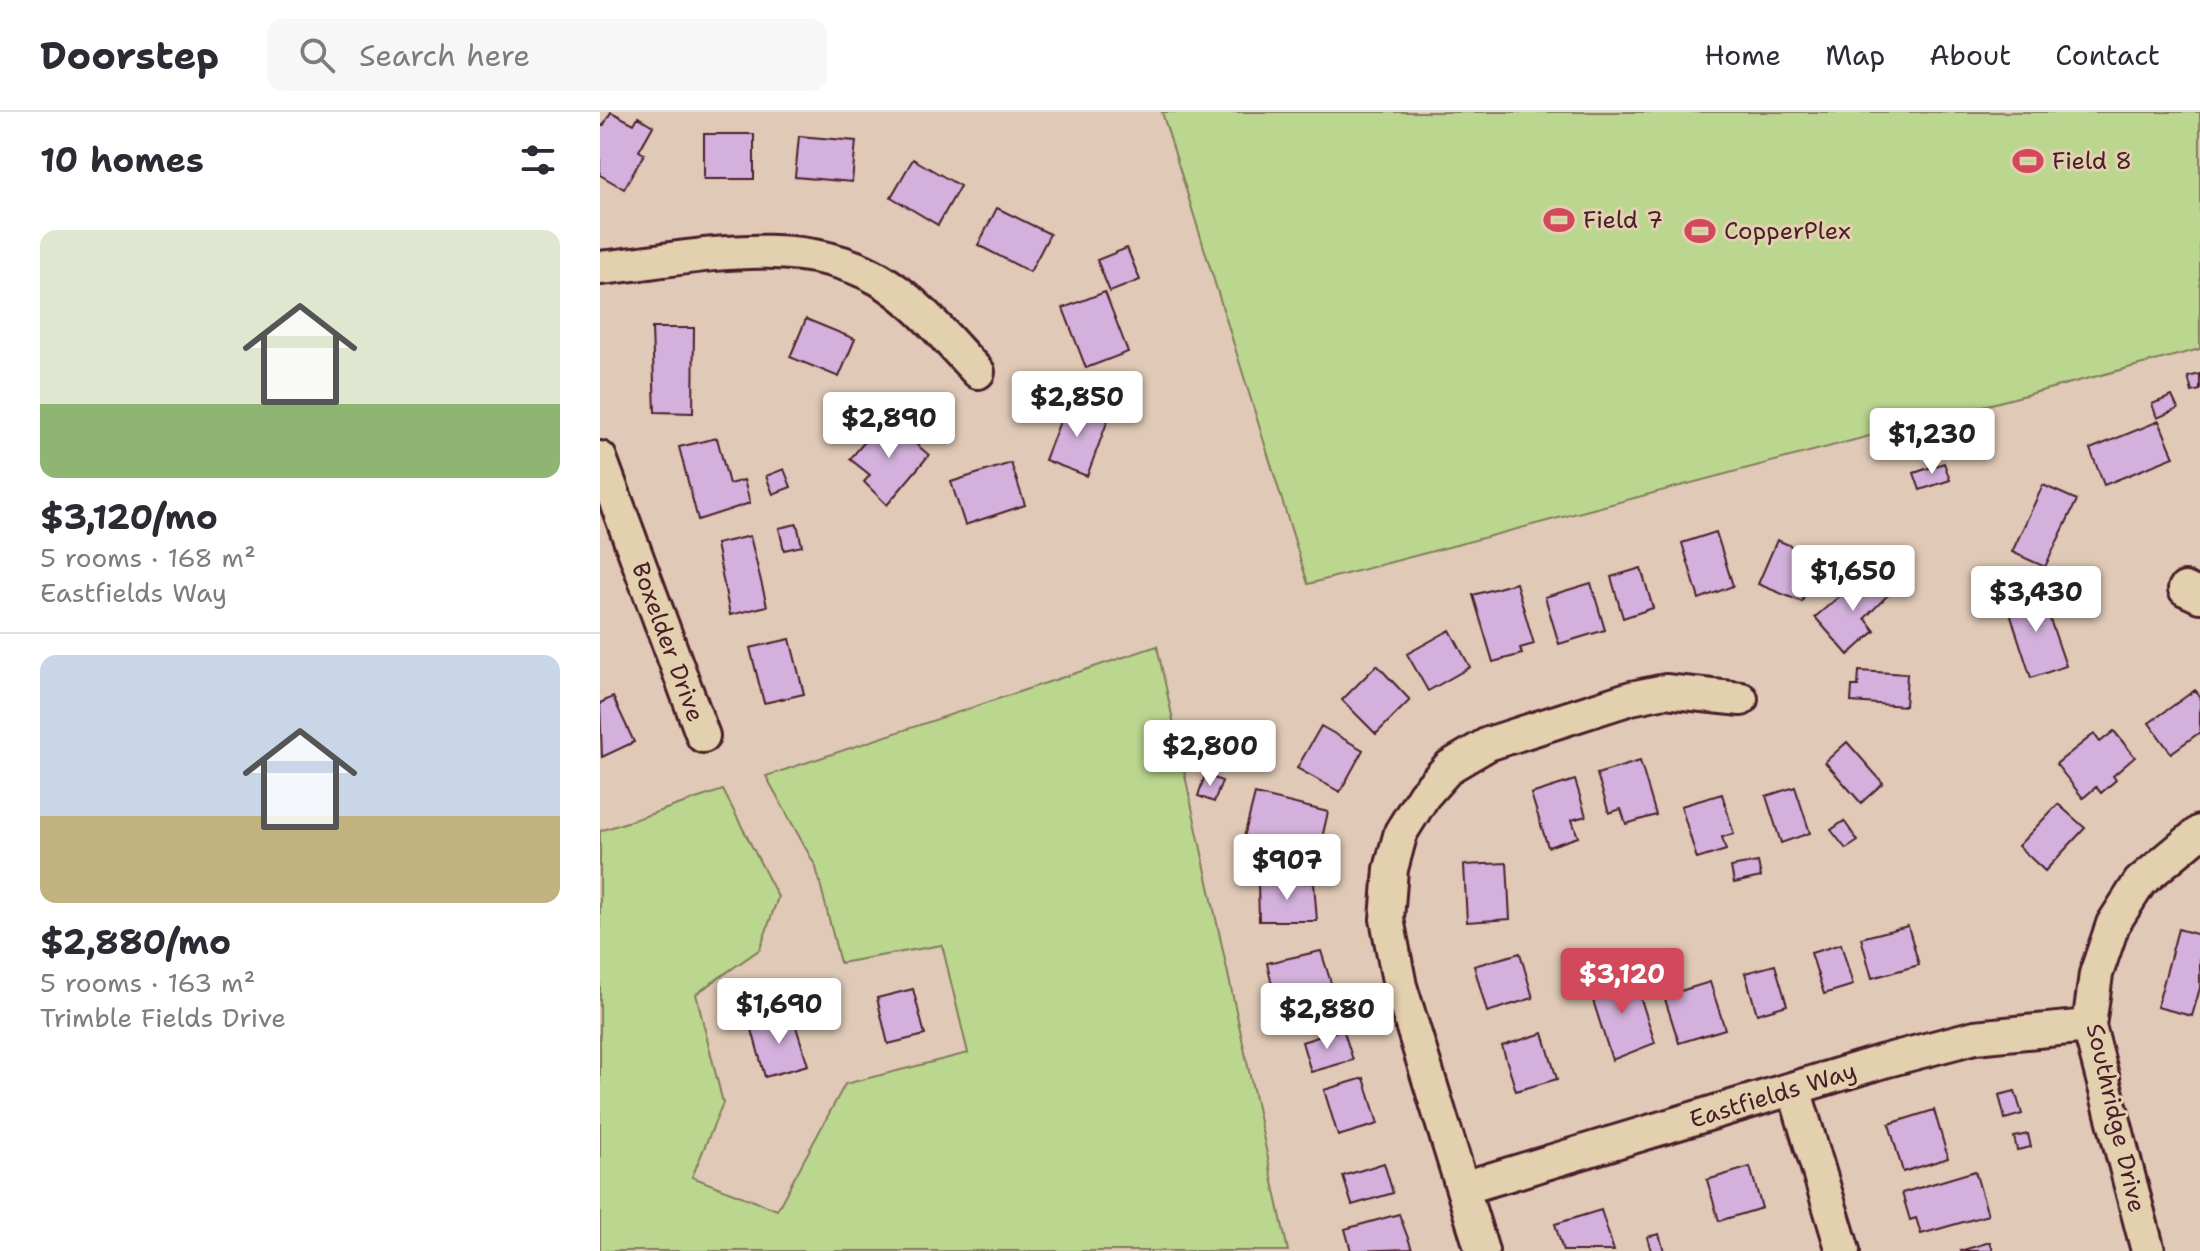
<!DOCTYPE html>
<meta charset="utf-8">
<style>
body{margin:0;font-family:"Shantell Sans",sans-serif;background:#f7f7f7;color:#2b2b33;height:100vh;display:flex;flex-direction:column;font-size:30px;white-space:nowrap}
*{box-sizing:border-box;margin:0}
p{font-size:26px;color:#7c7c81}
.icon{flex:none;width:44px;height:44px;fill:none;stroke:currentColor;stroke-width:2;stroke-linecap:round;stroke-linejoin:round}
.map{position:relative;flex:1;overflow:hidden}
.side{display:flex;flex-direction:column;background:#fff;width:600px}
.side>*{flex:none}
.price{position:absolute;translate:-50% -68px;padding:0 18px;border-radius:8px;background:#fff;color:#222;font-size:26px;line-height:52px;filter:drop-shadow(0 2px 4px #0008)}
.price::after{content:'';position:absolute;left:50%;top:48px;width:24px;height:18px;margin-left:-12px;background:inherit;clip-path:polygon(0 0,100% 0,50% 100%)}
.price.current{background:#d1495b;color:#fff}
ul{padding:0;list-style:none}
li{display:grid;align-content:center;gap:16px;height:424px;padding:0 40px}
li+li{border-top:2px solid #e1e1e2}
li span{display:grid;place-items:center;height:248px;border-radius:16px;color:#555}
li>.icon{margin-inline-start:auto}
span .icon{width:144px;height:144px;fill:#fffc;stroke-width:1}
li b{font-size:34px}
h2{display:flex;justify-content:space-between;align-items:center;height:96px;padding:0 40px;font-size:34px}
header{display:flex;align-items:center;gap:48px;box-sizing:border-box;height:112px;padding:0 40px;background:#fff;border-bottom:2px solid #e1e1e2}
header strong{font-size:38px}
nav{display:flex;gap:44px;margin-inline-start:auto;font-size:28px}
.search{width:560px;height:72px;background:#f7f7f7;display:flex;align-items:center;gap:20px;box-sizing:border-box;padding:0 28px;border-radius:16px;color:#7c7c81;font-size:30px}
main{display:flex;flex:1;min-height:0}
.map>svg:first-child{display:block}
.green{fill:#bbd78f;stroke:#827b5d;stroke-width:2}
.building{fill:#d3b1dc;stroke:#4a1f2b;stroke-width:2}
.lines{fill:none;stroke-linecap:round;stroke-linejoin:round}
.street-casing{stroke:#4a1f2b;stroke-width:38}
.street{stroke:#e3d0ae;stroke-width:32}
.labels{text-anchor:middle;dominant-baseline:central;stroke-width:6;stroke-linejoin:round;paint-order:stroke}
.poi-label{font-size:24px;fill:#4a1f2b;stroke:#e3d0ae;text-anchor:start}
.street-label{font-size:24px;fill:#4a1f2b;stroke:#e3d0ae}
</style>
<header>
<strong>Doorstep</strong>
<div class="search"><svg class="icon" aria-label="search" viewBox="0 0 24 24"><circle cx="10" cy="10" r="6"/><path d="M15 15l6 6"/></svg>Search here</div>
<nav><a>Home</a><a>Map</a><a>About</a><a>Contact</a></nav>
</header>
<main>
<section class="side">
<h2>10 homes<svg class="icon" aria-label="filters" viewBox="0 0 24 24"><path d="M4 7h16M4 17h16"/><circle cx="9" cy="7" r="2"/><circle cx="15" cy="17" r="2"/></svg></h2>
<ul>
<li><span style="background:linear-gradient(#dfe7d0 70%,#8fb573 0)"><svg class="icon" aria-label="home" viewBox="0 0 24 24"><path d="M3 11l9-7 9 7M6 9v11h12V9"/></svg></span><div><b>$3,120/mo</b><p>5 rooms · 168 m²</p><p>Eastfields Way</p></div></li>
<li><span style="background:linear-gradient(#c9d6e8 65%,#c2b280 0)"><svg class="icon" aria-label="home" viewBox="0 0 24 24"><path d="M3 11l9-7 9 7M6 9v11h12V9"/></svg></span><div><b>$2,880/mo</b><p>5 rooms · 163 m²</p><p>Trimble Fields Drive</p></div></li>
</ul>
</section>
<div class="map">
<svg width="1600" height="1139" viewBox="0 0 1600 1139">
<rect width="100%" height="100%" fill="#e0cab7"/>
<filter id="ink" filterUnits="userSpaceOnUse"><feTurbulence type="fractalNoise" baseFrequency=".0125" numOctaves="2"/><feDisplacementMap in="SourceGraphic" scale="16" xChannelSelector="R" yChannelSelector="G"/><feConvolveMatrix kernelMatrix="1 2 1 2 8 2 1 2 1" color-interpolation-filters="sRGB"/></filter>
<g filter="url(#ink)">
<path class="green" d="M 562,0 L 1600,0 L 1600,237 L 708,472 Z
M 557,534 L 688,1139 L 0,1139 L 0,719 L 123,678 L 178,785 L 160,837 L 96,882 L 123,991 L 92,1065 L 177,1098 L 245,972 L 368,941 L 342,833 L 240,851 L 216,755 L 166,664 Z"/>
<path class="building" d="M 11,0 L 34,12 L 38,5 L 53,14 L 39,39 L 44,42 L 24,77 L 0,63 L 0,13 L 3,14 Z
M 104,22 L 154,22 L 154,67 L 104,67 Z
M 199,24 L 256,29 L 252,70 L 195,65 Z
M 313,47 L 360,74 L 338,113 L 291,85 Z
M 397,96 L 450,122 L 430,160 L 378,133 Z
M 527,136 L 540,168 L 510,180 L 497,148 Z
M 505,180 L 528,240 L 486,256 L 463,196 Z
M 206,207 L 255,227 L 239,265 L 190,245 Z
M 52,216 L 94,216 L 93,301 L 55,300 Z
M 1600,262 L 1600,278 L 1592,280 L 1588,265 Z
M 1572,284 L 1578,297 L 1557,306 L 1552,292 Z
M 468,289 L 509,305 L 487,364 L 445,348 Z
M 285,306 L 329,343 L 287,393 L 264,370 L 270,363 L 250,347 Z
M 1559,309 L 1574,345 L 1504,373 L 1490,337 Z
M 117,326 L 129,372 L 144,368 L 150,391 L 98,408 L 79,335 Z
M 411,351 L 425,393 L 365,413 L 351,370 Z
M 1344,351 L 1350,368 L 1320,378 L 1314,361 Z
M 184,357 L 191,375 L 173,382 L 166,364 Z
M 1443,373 L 1477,388 L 1445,455 L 1412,440 Z
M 197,412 L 202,434 L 184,438 L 179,416 Z
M 1116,420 L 1133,474 L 1099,487 L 1082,431 Z
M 150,424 L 167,494 L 130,503 L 116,432 Z
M 1177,428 L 1220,446 L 1202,490 L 1158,472 Z
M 1041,456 L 1053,496 L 1023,506 L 1011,465 Z
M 1268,460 L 1288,483 L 1265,506 L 1275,519 L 1248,543 L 1215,505 Z
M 916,471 L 934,532 L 920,536 L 922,542 L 893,550 L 873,483 Z
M 991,471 L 1005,518 L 959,532 L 945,485 Z
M 1440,478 L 1466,554 L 1431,566 L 1406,489 Z
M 850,518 L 870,555 L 828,579 L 807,542 Z
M 190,527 L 204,582 L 164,591 L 150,536 Z
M 777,553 L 810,588 L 776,622 L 742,588 Z
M 1259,559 L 1307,562 L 1305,594 L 1251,590 L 1252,574 L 1258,574 Z
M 1595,578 L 1600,584 L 1600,620 L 1571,641 L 1549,611 Z
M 13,585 L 34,630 L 2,645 L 0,591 Z
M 721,614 L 763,638 L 740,680 L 697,656 Z
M 1514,619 L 1535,645 L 1513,664 L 1516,668 L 1501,681 L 1496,675 L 1483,686 L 1456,652 L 1494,622 L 1500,630 Z
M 1247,630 L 1283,671 L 1261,691 L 1225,650 Z
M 1040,649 L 1056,703 L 1026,712 L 1021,697 L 1009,701 L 997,662 Z
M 605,663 L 622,669 L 614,690 L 598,684 Z
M 975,668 L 986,704 L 972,708 L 978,725 L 948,735 L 931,682 Z
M 1195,675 L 1210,721 L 1181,731 L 1166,684 Z
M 655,682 L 728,700 L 722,726 L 717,724 L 713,742 L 644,725 Z
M 1122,682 L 1134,722 L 1122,725 L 1126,738 L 1097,747 L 1081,694 Z
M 1458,692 L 1485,716 L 1445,759 L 1418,734 Z
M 1244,709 L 1258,729 L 1246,737 L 1231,718 Z
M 1158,750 L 1161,765 L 1134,771 L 1131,755 Z
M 907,751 L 910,807 L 867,810 L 864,753 Z
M 658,771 L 714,771 L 717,809 L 659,809 Z
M 1308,814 L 1319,853 L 1272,866 L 1261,826 Z
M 1578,817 L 1600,823 L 1600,876 L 1592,904 L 1557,895 Z
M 1241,832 L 1253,873 L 1224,882 L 1211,841 Z
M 721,839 L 732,874 L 675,887 L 667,851 Z
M 920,841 L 933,886 L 887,900 L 874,854 Z
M 1175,853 L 1187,893 L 1157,902 L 1145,861 Z
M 1033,862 L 1055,931 L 1012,948 L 989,876 Z
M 1110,870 L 1125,917 L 1079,931 L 1064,884 Z
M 313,877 L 325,923 L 288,932 L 277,886 Z
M 192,902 L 208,953 L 165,965 L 151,914 Z
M 743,917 L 753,948 L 711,960 L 702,930 Z
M 943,921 L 957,967 L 916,979 L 902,934 Z
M 764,966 L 778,1012 L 738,1024 L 724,978 Z
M 1415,979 L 1422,1002 L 1405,1007 L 1399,983 Z
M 1334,998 L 1348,1046 L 1303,1060 L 1289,1012 Z
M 1428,1022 L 1431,1035 L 1417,1038 L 1414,1025 Z
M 784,1051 L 793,1081 L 752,1093 L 743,1064 Z
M 1150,1055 L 1162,1096 L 1119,1109 L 1107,1068 Z
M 1375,1059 L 1388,1103 L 1321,1122 L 1316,1106 L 1310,1108 L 1302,1081 Z
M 1001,1098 L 1014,1139 L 963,1139 L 955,1112 Z
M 799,1102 L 812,1137 L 751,1139 L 745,1117 Z
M 1059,1122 L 1064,1139 L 1051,1139 L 1047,1125 Z
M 1390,1130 L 1393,1139 L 1360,1139 Z"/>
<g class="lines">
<g class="street-casing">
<path id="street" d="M 0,156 C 89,147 196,119 279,167 C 317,189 347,228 378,260
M 0,346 L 103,624
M 1585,477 L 1600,484
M 1194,977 L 1243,1139
M 863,1076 L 1284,949 L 1375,925 L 1489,914
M 882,1139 L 800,874 L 787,807 L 791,757 L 801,720 L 824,683 L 849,655 L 888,632 L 1031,586 L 1065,579 L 1141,587
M 1548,1139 L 1489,914 L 1496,862 L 1513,812 L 1540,770 L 1600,720"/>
</g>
<use href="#street" class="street"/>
</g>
</g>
<defs>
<g id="stadium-bare" transform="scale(2.4)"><path d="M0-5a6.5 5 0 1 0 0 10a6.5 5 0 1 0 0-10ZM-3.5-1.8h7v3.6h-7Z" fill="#d1495b" stroke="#e3d0ae" stroke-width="2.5" paint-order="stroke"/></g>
</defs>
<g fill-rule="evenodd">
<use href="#stadium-bare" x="1428" y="49"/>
<use href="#stadium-bare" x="959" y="108"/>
<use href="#stadium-bare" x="1100" y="119"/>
</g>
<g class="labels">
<g class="poi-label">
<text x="1452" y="49">Field 8</text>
<text x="983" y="108">Field 7</text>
<text x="1124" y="119">CopperPlex</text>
</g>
<g class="street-label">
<text transform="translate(68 530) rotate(70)">Boxelder Drive</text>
<text transform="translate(1173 983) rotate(-17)">Eastfields Way</text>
<text transform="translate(1516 1006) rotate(77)">Southridge Drive</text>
</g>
</g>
</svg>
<b class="price" style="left:477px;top:327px">$2,850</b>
<b class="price" style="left:289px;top:348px">$2,890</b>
<b class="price" style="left:1332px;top:364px">$1,230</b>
<b class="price" style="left:1253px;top:501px">$1,650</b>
<b class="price" style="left:1436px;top:522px">$3,430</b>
<b class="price" style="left:610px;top:676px">$2,800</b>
<b class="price" style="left:687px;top:790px">$907</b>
<b class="price current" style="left:1022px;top:904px">$3,120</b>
<b class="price" style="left:179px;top:934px">$1,690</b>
<b class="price" style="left:727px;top:939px">$2,880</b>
</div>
</main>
